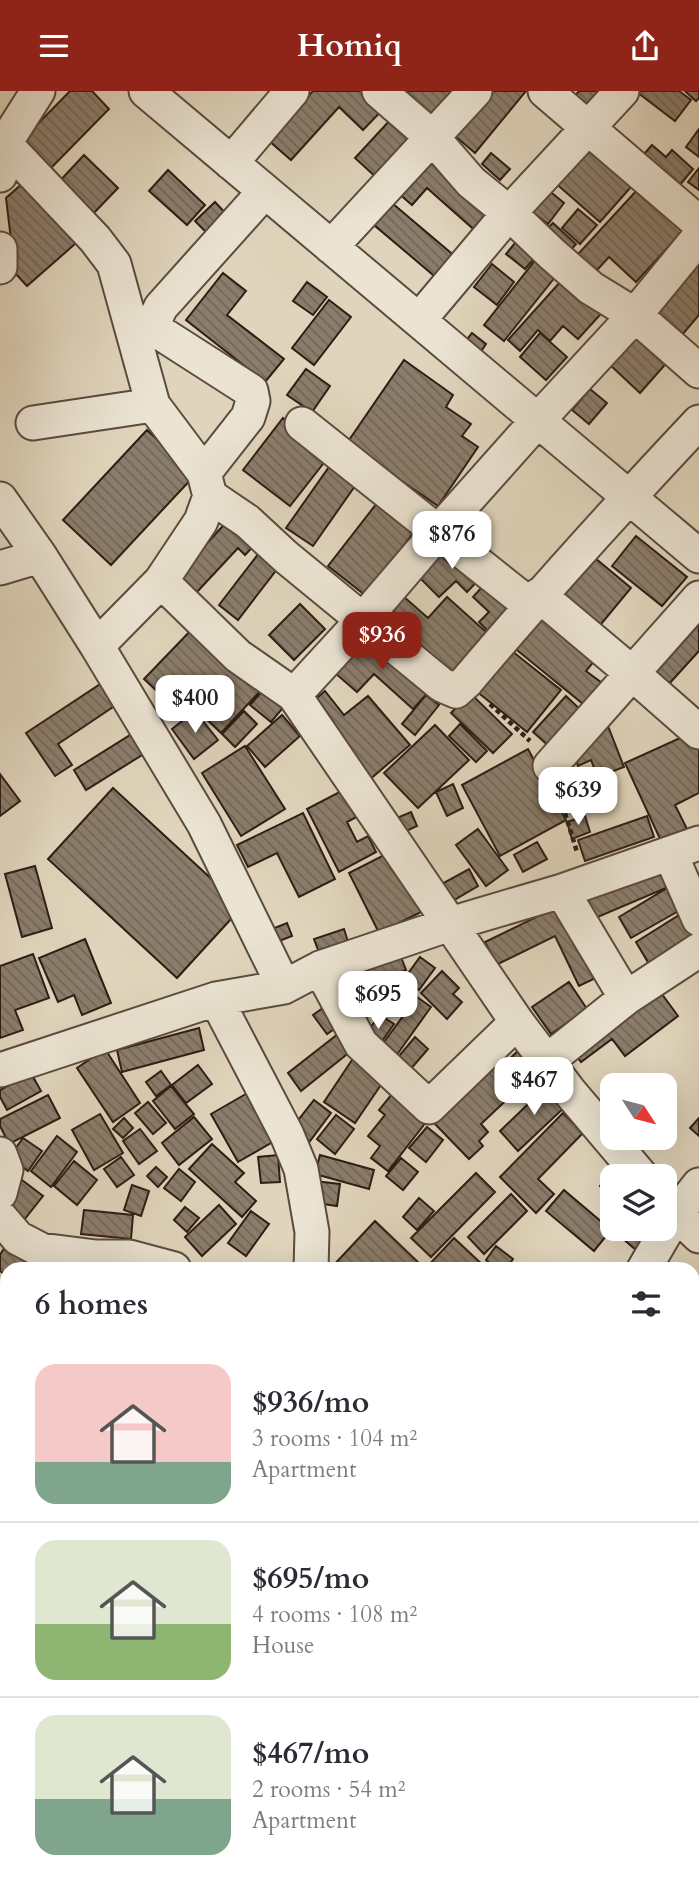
<!DOCTYPE html>
<meta charset="utf-8">
<style>
body{margin:0;font-family:Cardo,serif;background:#f2f2f3;color:#2b2b33;height:100vh;display:flex;flex-direction:column;font-size:26px;white-space:nowrap}
*{box-sizing:border-box;margin:0}
p{font-size:23px;color:#7c7c81}
.icon{flex:none;width:38px;height:38px;fill:none;stroke:currentColor;stroke-width:2;stroke-linecap:round;stroke-linejoin:round}
.map{position:relative;flex:1;overflow:hidden}
.drawer{position:absolute;left:0px;top:1171px;width:700px;height:625px;display:flex;flex-direction:column;background:#fff;border-radius:21px 21px 0 0;box-shadow:0 7px 28px #0002}
.drawer>*{flex:none}
.needle{width:46px;rotate:126deg}
.controls{position:absolute;left:600px;top:982px;display:grid;gap:14px}
.controls a{display:grid;place-items:center;width:77px;height:77px;border-radius:14px;background:#fff;box-shadow:0 7px 28px #0002;font-size:35px}
.price{position:absolute;translate:-50% -60px;padding:0 16px;border-radius:14px;background:#fff;color:#222;font-size:23px;line-height:46px;filter:drop-shadow(0 2px 4px #0008)}
.price::after{content:'';position:absolute;left:50%;top:42px;width:21px;height:16px;margin-left:-10px;background:inherit;clip-path:polygon(0 0,100% 0,50% 100%)}
.price.current{background:#8f2418;color:#fff}
ul{padding:0;list-style:none}
li{display:flex;align-items:center;gap:21px;height:175px;padding:0 35px}
li+li{border-top:2px solid #e1e1e2}
li span{display:grid;place-items:center;flex:none;width:196px;height:140px;border-radius:21px;color:#555}
li>.icon{margin-inline-start:auto}
span .icon{width:84px;height:84px;fill:#fffc;stroke-width:1}
li b{font-size:30px}
h2{display:flex;justify-content:space-between;align-items:center;height:84px;padding:0 35px;font-size:30px}
header{display:flex;justify-content:space-between;align-items:center;height:91px;padding:0 35px;background:#8f2418;color:#fff;font-size:32px;font-weight:700}
.map>svg:first-child{display:block}
.building{fill:url(#building-back-hatch);stroke:#2e1d15;stroke-width:2}
.lines{fill:none;stroke-linecap:round;stroke-linejoin:round}
.minor-casing{stroke:#5a4b3f;stroke-width:37}
.path{stroke:#2e1d15;stroke-width:4.5;stroke-dasharray:5 3.5;stroke-linecap:butt}
.minor{stroke:#ebe4d3;stroke-width:33}
</style>
<header><svg class="icon" aria-label="menu" viewBox="0 0 24 24"><path d="M4 6h16M4 12h16M4 18h16"/></svg>Homiq<svg class="icon" aria-label="share" viewBox="0 0 24 24"><path d="M12 15V3M7 8l5-5 5 5M5 13v7h14v-7"/></svg></header>
<div class="map">
<svg width="699" height="1795" viewBox="0 0 699 1795">
<defs>
<pattern id="building-back-hatch" width="6" height="6" patternUnits="userSpaceOnUse" patternTransform="scale(1.75)"><rect width="6" height="6" fill="#8b7d6c"/><path d="M-1 5l2 2M0 0l6 6M5-1l2 2" fill="none" stroke="#726658"/></pattern>
</defs>
<rect width="100%" height="100%" fill="#e0d5bc"/>
<filter id="stains"><feTurbulence type="fractalNoise" baseFrequency=".00286" numOctaves="4"/><feColorMatrix values="0 0 0 0 .2 0 0 0 0 .09 0 0 0 0 .02 0 0 0 .5 -.17"/></filter>
<radialGradient id="worn" r=".72"><stop offset=".6" stop-color="#630" stop-opacity="0"/><stop offset="1" stop-color="#630" stop-opacity=".3"/></radialGradient>
<path class="building" d="M 70,0 L 92,0 L 109,18 L 48,80 L 20,51 Z
M 313,0 L 373,0 L 388,13 L 363,39 L 339,16 L 291,69 L 269,50 Z
M 399,0 L 463,0 L 434,32 Z
M 493,0 L 526,0 L 475,62 L 455,45 Z
M 579,0 L 609,0 L 590,21 L 574,6 Z
M 640,0 L 679,0 L 691,9 L 675,30 L 638,2 Z
M 685,0 L 699,0 L 699,7 L 696,10 Z
M 392,27 L 414,47 L 377,87 L 355,67 Z
M 699,38 L 699,66 L 686,56 Z
M 599,39 L 645,80 L 600,131 L 553,90 Z
M 652,54 L 666,66 L 672,59 L 693,78 L 674,101 L 638,70 Z
M 491,62 L 510,78 L 500,89 L 482,73 Z
M 84,64 L 118,97 L 90,126 L 56,94 Z
M 428,66 L 494,126 L 479,143 L 427,97 L 412,114 L 397,101 Z
M 699,77 L 699,99 L 688,91 Z
M 168,79 L 205,114 L 187,134 L 149,100 Z
M 31,85 L 83,146 L 27,195 L 15,182 L 6,107 Z
M 649,86 L 694,128 L 636,191 L 609,166 L 587,190 L 569,173 Z
M 547,98 L 564,112 L 548,133 L 531,120 Z
M 215,111 L 229,126 L 209,144 L 195,130 Z
M 392,112 L 457,167 L 439,189 L 374,134 Z
M 578,118 L 597,134 L 580,153 L 562,137 Z
M 553,132 L 576,153 L 563,168 L 539,146 Z
M 524,141 L 543,157 L 525,178 L 506,163 Z
M 544,158 L 564,175 L 504,250 L 484,234 Z
M 699,162 L 699,224 L 676,251 L 645,224 Z
M 492,173 L 514,191 L 497,214 L 474,196 Z
M 570,180 L 608,215 L 578,248 L 563,235 L 550,250 L 538,239 L 520,260 L 508,249 Z
M 223,182 L 246,200 L 227,224 L 284,268 L 265,291 L 186,229 Z
M 307,191 L 327,206 L 313,224 L 293,210 Z
M 329,209 L 351,226 L 314,274 L 292,257 Z
M 639,240 L 670,268 L 640,302 L 609,273 Z
M 472,242 L 486,253 L 480,262 L 465,251 Z
M 540,242 L 567,266 L 546,289 L 520,266 Z
M 404,269 L 453,304 L 446,316 L 471,333 L 462,345 L 478,356 L 438,415 L 347,352 Z
M 306,278 L 330,295 L 312,321 L 287,304 Z
M 590,298 L 607,312 L 589,333 L 572,319 Z
M 283,327 L 330,364 L 290,415 L 243,379 Z
M 147,339 L 195,384 L 111,474 L 63,429 Z
M 336,366 L 362,385 L 313,455 L 286,437 Z
M 384,403 L 421,432 L 365,504 L 328,475 Z
M 232,425 L 259,449 L 245,464 L 238,457 L 196,502 L 177,485 Z
M 636,445 L 687,486 L 662,515 L 612,475 Z
M 454,451 L 485,482 L 467,501 L 456,490 L 439,506 L 419,486 Z
M 583,457 L 631,497 L 592,544 L 544,505 Z
M 259,462 L 278,477 L 238,529 L 219,514 Z
M 493,484 L 526,515 L 496,548 L 479,531 L 489,521 L 473,506 Z
M 403,505 L 428,527 L 447,506 L 495,549 L 456,593 L 383,528 Z
M 543,507 L 604,558 L 586,580 L 606,595 L 588,617 L 507,551 Z
M 699,511 L 699,560 L 668,594 L 643,571 Z
M 300,513 L 325,538 L 294,569 L 269,544 Z
M 197,533 L 264,596 L 221,642 L 170,593 L 161,604 L 144,588 Z
M 370,543 L 431,598 L 413,618 L 374,583 L 357,601 L 335,582 Z
M 503,553 L 561,599 L 527,641 L 470,595 Z
M 108,588 L 122,610 L 58,653 L 72,674 L 55,685 L 26,642 Z
M 266,596 L 287,612 L 271,631 L 250,614 Z
M 325,600 L 344,624 L 368,605 L 410,654 L 368,690 L 306,616 Z
M 470,602 L 512,643 L 493,662 L 451,622 Z
M 426,604 L 439,614 L 415,644 L 402,633 Z
M 566,605 L 583,621 L 551,657 L 533,641 Z
M 195,620 L 218,649 L 194,668 L 172,638 Z
M 244,620 L 257,633 L 235,656 L 222,643 Z
M 282,624 L 300,645 L 265,676 L 247,655 Z
M 460,633 L 487,660 L 476,671 L 449,645 Z
M 435,634 L 469,669 L 418,717 L 384,682 Z
M 608,635 L 624,676 L 598,686 L 591,669 L 578,675 L 568,651 Z
M 135,641 L 147,661 L 86,699 L 74,679 Z
M 691,642 L 699,659 L 699,702 L 675,714 L 687,738 L 661,750 L 625,672 Z
M 245,655 L 285,718 L 241,745 L 202,682 Z
M 528,658 L 566,729 L 500,765 L 462,694 Z
M 567,665 L 579,701 L 558,709 L 545,674 Z
M 0,683 L 20,710 L 0,725 Z
M 453,693 L 463,717 L 447,725 L 436,701 Z
M 351,695 L 364,722 L 347,731 L 357,751 L 368,745 L 376,761 L 339,781 L 307,718 Z
M 113,697 L 242,816 L 177,887 L 48,768 Z
M 411,721 L 417,735 L 398,744 L 392,729 Z
M 303,722 L 335,788 L 299,806 L 277,762 L 248,776 L 237,754 Z
M 585,725 L 590,741 L 572,748 L 567,731 Z
M 647,725 L 654,746 L 585,770 L 578,749 Z
M 478,738 L 508,779 L 486,795 L 456,754 Z
M 537,751 L 547,768 L 523,781 L 514,764 Z
M 392,760 L 423,820 L 379,842 L 349,782 Z
M 664,771 L 673,794 L 593,828 L 583,804 Z
M 35,775 L 52,837 L 22,846 L 5,783 Z
M 469,778 L 478,795 L 449,812 L 440,794 Z
M 669,796 L 682,818 L 631,847 L 619,826 Z
M 569,810 L 604,883 L 579,895 L 555,845 L 496,874 L 485,851 Z
M 684,821 L 697,844 L 649,873 L 636,851 Z
M 287,832 L 292,845 L 277,851 L 272,838 Z
M 344,838 L 349,854 L 320,864 L 314,848 Z
M 85,848 L 111,912 L 82,924 L 74,904 L 58,911 L 39,867 Z
M 399,861 L 406,879 L 368,894 L 360,876 Z
M 33,863 L 49,907 L 15,919 L 23,939 L 0,947 L 0,875 Z
M 420,866 L 435,877 L 419,899 L 404,888 Z
M 442,880 L 459,897 L 453,903 L 462,911 L 447,928 L 421,902 Z
M 569,891 L 587,918 L 551,943 L 532,916 Z
M 653,891 L 678,925 L 625,965 L 612,948 L 581,971 L 568,954 Z
M 417,906 L 431,916 L 391,972 L 376,962 Z
M 330,912 L 344,931 L 327,943 L 313,924 Z
M 380,924 L 394,933 L 377,957 L 363,946 Z
M 199,937 L 204,959 L 122,981 L 117,959 Z
M 338,943 L 351,960 L 301,1000 L 288,982 Z
M 415,946 L 428,958 L 402,988 L 389,977 Z
M 105,958 L 140,1012 L 113,1031 L 77,977 Z
M 520,958 L 537,976 L 517,995 L 500,977 Z
M 358,960 L 387,985 L 355,1032 L 324,1011 Z
M 198,974 L 212,993 L 186,1012 L 172,994 Z
M 494,976 L 516,1000 L 481,1033 L 488,1041 L 479,1050 L 483,1055 L 469,1068 L 435,1033 Z
M 161,980 L 171,994 L 156,1005 L 146,991 Z
M 31,982 L 41,1000 L 7,1019 L 0,1006 L 0,999 Z
M 550,992 L 569,1012 L 518,1060 L 500,1040 Z
M 171,995 L 194,1023 L 175,1038 L 153,1010 Z
M 396,998 L 430,1026 L 388,1080 L 371,1067 L 380,1055 L 368,1045 L 385,1024 L 379,1019 Z
M 251,1000 L 278,1048 L 238,1071 L 211,1023 Z
M 48,1004 L 60,1027 L 9,1053 L 0,1035 L 0,1028 Z
M 314,1009 L 331,1022 L 310,1050 L 292,1037 Z
M 148,1011 L 166,1032 L 153,1043 L 135,1022 Z
M 563,1022 L 583,1042 L 538,1088 L 554,1103 L 536,1122 L 500,1086 Z
M 100,1023 L 123,1062 L 94,1079 L 72,1039 Z
M 336,1024 L 354,1038 L 335,1063 L 317,1048 Z
M 194,1026 L 212,1048 L 179,1074 L 162,1052 Z
M 124,1027 L 133,1037 L 123,1047 L 113,1038 Z
M 699,1027 L 699,1045 L 690,1037 Z
M 427,1036 L 443,1049 L 426,1071 L 409,1057 Z
M 140,1038 L 157,1060 L 139,1073 L 123,1050 Z
M 57,1045 L 77,1061 L 51,1096 L 31,1080 Z
M 23,1047 L 42,1060 L 28,1080 L 9,1066 Z
M 212,1053 L 244,1082 L 235,1091 L 256,1110 L 242,1126 L 189,1078 Z
M 278,1064 L 280,1091 L 261,1092 L 258,1066 Z
M 320,1064 L 374,1079 L 369,1098 L 315,1083 Z
M 121,1066 L 134,1084 L 117,1096 L 104,1078 Z
M 401,1067 L 418,1081 L 403,1099 L 386,1085 Z
M 74,1070 L 97,1089 L 77,1114 L 54,1095 Z
M 615,1074 L 630,1085 L 612,1085 L 612,1104 L 600,1095 Z
M 156,1076 L 167,1086 L 158,1096 L 147,1085 Z
M 179,1078 L 195,1091 L 181,1110 L 164,1097 Z
M 476,1082 L 495,1101 L 431,1166 L 411,1147 Z
M 22,1089 L 43,1105 L 20,1134 L 0,1117 Z
M 314,1090 L 340,1093 L 337,1115 L 310,1111 Z
M 132,1094 L 149,1100 L 141,1125 L 124,1119 Z
M 564,1099 L 611,1139 L 594,1160 L 546,1120 Z
M 511,1103 L 527,1120 L 484,1163 L 468,1146 Z
M 419,1107 L 434,1120 L 417,1139 L 403,1126 Z
M 219,1114 L 236,1133 L 202,1165 L 185,1146 Z
M 185,1116 L 199,1127 L 187,1141 L 174,1129 Z
M 84,1119 L 133,1124 L 131,1148 L 81,1143 Z
M 251,1120 L 269,1133 L 246,1165 L 228,1152 Z
M 375,1130 L 419,1172 L 414,1178 L 377,1178 L 375,1176 L 373,1178 L 330,1178 Z
M 616,1138 L 665,1138 L 644,1166 L 614,1140 Z
M 454,1147 L 486,1177 L 485,1178 L 425,1178 Z
M 6,1154 L 44,1178 L 7,1178 L 7,1184 L 0,1180 L 0,1164 Z
M 496,1155 L 513,1168 L 506,1178 L 497,1178 L 486,1169 Z
M 699,1280 L 699,1303 L 693,1294 L 693,1284 Z
M 7,1339 L 7,1364 L 0,1367 L 0,1341 Z
M 0,1387 L 7,1392 L 7,1413 L 0,1416 Z
M 693,1405 L 698,1405 L 699,1414 L 699,1445 L 693,1446 Z
M 7,1420 L 7,1457 L 0,1459 L 0,1423 Z
M 7,1485 L 7,1520 L 6,1519 L 0,1523 L 0,1490 Z
M 699,1534 L 699,1560 L 695,1561 L 693,1536 Z
M 693,1648 L 699,1664 L 699,1692 L 693,1694 Z
M 0,1678 L 7,1687 L 7,1757 L 0,1762 Z
M 699,1708 L 699,1732 L 693,1735 L 693,1711 Z
M 699,1757 L 699,1784 L 693,1779 L 693,1760 Z
M 104,1788 L 119,1788 L 123,1795 L 98,1795 L 97,1794 Z
M 256,1788 L 290,1788 L 285,1795 L 254,1795 L 251,1793 Z
M 316,1788 L 335,1788 L 339,1791 L 336,1795 L 312,1795 Z
M 362,1788 L 373,1788 L 383,1795 L 358,1795 Z
M 416,1788 L 446,1788 L 442,1795 L 412,1795 Z
M 493,1788 L 521,1788 L 520,1795 L 489,1795 Z
M 530,1788 L 568,1788 L 563,1795 L 526,1795 Z
M 644,1788 L 666,1788 L 669,1795 L 639,1795 L 637,1792 Z"/>
<g class="lines">
<g class="minor-casing">
<path id="minor" d="M 146,0 L 699,465
M 379,0 L 432,46 L 471,91 L 509,122 L 552,163 L 591,197 L 635,224 L 699,280
M 545,0 L 699,132
M 7,55 L 95,148 L 114,173 L 153,314 L 204,382 L 210,405 L 201,430 L 161,490 L 97,555
M 231,72 L 292,0
M 0,84 L 7,49 L 38,0
M 331,156 L 475,0
M 0,158 L 0,176
M 419,229 L 509,122 L 622,0
M 33,332 L 153,314
M 302,333 L 530,514
M 204,382 L 248,326 L 253,310 L 251,300 L 159,241 L 155,228 L 161,216 L 265,100
M 210,405 L 247,430 L 286,466 L 442,594 L 456,600 L 466,591 C 541,502 619,416 699,331
M 0,408 L 40,465 L 97,555 L 204,733 L 284,896
M 0,477 L 40,465
M 161,490 L 238,565 L 294,604 L 517,931 L 569,1000 L 641,1085
M 539,504 L 633,583 L 699,641
M 294,604 L 362,530 L 439,440 L 538,329 L 635,224 L 699,146
M 550,675 L 699,507
M 670,762 L 699,828
M 562,800 L 626,907
M 320,877 L 361,953 L 429,1016 L 517,931
M 216,908 L 287,1044 L 301,1078 L 312,1141 L 311,1178
M 546,971 L 626,907 L 699,859
M 0,979 L 216,908 L 284,896 L 320,877 L 450,833 L 562,800 L 699,752
M 0,1063 L 6,1079 L 0,1102
M 665,1112 L 699,1145
M 0,1126 L 18,1147 L 41,1159 L 96,1166 L 129,1166 L 174,1178
M 644,1178 L 676,1123 L 699,1094
M 693,1366 L 699,1386
M 0,1379 L 7,1376
M 0,1476 L 7,1473
M 693,1490 L 699,1489
M 693,1634 L 699,1650
M 693,1699 L 699,1695
M 138,1788 L 143,1795
M 593,1788 L 596,1795
M 0,1791 L 10,1795
M 407,1795 L 411,1788
M 529,1795 L 533,1788
M 690,1795 L 699,1789"/>
</g>
<path class="path" d="M 490,613 L 530,650
M 560,706 L 577,761
M 0,1230 L 7,1228"/>
<use href="#minor" class="minor"/>
</g>
<rect width="100%" height="100%" filter="url(#stains)"/>
<rect width="100%" height="100%" fill="url(#worn)"/>
</svg>
<div class="controls">
<a><svg class="needle" viewBox="-14 -14 28 28"><path d="M0-13l5 13h-10z" fill="#e53935"/><path d="M0 13l5-13h-10z" fill="#7c7c81"/></svg></a>
<a><svg class="icon" aria-label="layers" viewBox="0 0 24 24"><path d="M12 4l9 5-9 5-9-5zM3 14l9 5 9-5"/></svg></a>
</div>
<b class="price" style="left:452px;top:480px">$876</b>
<b class="price current" style="left:382px;top:581px">$936</b>
<b class="price" style="left:195px;top:644px">$400</b>
<b class="price" style="left:578px;top:736px">$639</b>
<b class="price" style="left:378px;top:940px">$695</b>
<b class="price" style="left:534px;top:1026px">$467</b>
<section class="drawer">
<h2>6 homes<svg class="icon" aria-label="filters" viewBox="0 0 24 24"><path d="M4 7h16M4 17h16"/><circle cx="9" cy="7" r="2"/><circle cx="15" cy="17" r="2"/></svg></h2>
<ul>
<li><span style="background:linear-gradient(#f6c9c9 70%,#7fa58c 0)"><svg class="icon" aria-label="home" viewBox="0 0 24 24"><path d="M3 11l9-7 9 7M6 9v11h12V9"/></svg></span><div><b>$936/mo</b><p>3 rooms · 104 m²</p><p>Apartment</p></div></li>
<li><span style="background:linear-gradient(#dfe7d0 60%,#8fb573 0)"><svg class="icon" aria-label="home" viewBox="0 0 24 24"><path d="M3 11l9-7 9 7M6 9v11h12V9"/></svg></span><div><b>$695/mo</b><p>4 rooms · 108 m²</p><p>House</p></div></li>
<li><span style="background:linear-gradient(#dfe7d0 60%,#7fa58c 0)"><svg class="icon" aria-label="home" viewBox="0 0 24 24"><path d="M3 11l9-7 9 7M6 9v11h12V9"/></svg></span><div><b>$467/mo</b><p>2 rooms · 54 m²</p><p>Apartment</p></div></li>
</ul>
</section>
</div>
